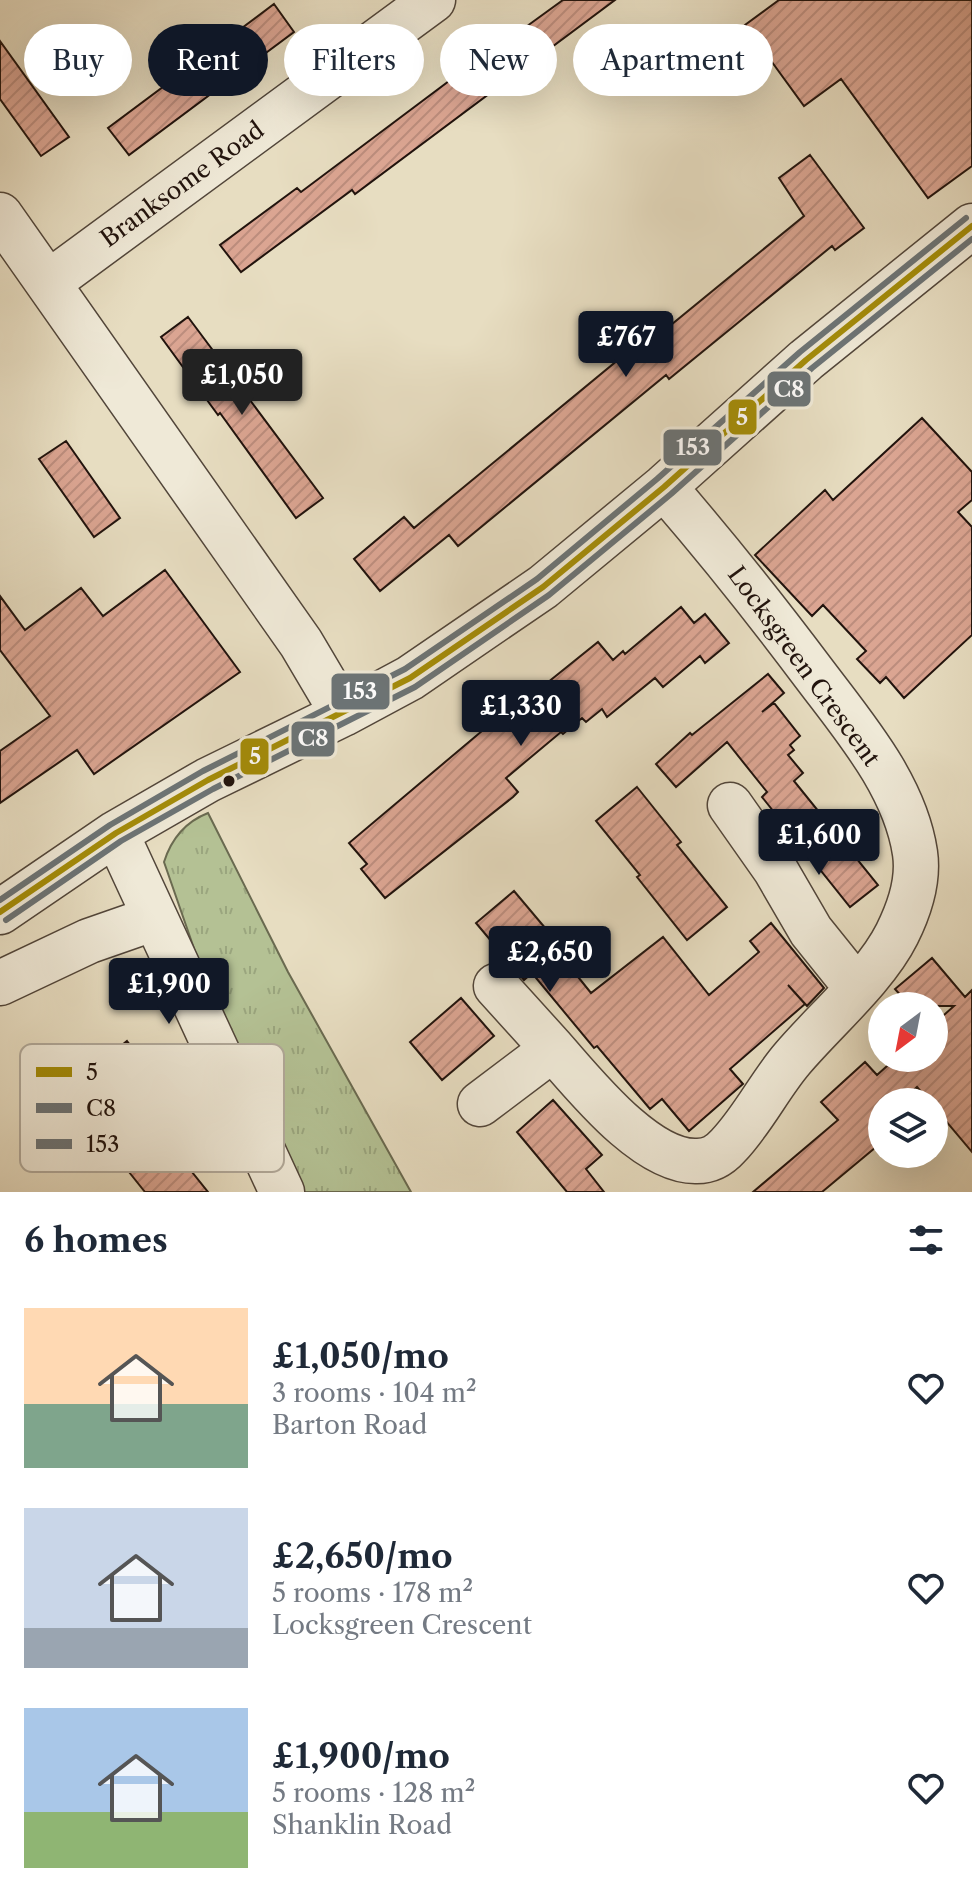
<!DOCTYPE html>
<meta charset="utf-8">
<style>
body{margin:0;font-family:"Libre Caslon Text",serif;background:#f2f2f3;color:#1f2937;height:100vh;display:flex;flex-direction:column;font-size:30px;white-space:nowrap}
*{box-sizing:border-box;margin:0}
p{font-size:26px;color:#747a83}
.icon{flex:none;width:44px;height:44px;fill:none;stroke:currentColor;stroke-width:2;stroke-linecap:round;stroke-linejoin:round}
.map{position:relative;height:1192px;overflow:hidden}
.drawer{display:flex;flex-direction:column;background:#fff;flex:1}
.drawer>*{flex:none}
.guide{position:absolute;left:24px;top:24px;width:924px;height:72px;display:flex;gap:16px}
.needle{width:52px;rotate:212deg}
.tools{position:absolute;left:868px;top:992px;display:grid;gap:16px}
.tools a{display:grid;place-items:center;width:80px;height:80px;border-radius:50%;background:#fff;box-shadow:0 8px 32px #0002;font-size:40px}
.price{position:absolute;translate:-50% -68px;padding:0 18px;border-radius:8px;background:#111827;color:#fff;font-size:26px;line-height:52px;filter:drop-shadow(0 2px 4px #0008)}
.price::after{content:'';position:absolute;left:50%;top:48px;width:24px;height:18px;margin-left:-12px;background:inherit;clip-path:polygon(0 0,100% 0,50% 100%)}
.price.on{background:#222;color:#fff}
ul{padding:0;list-style:none}
li{display:flex;align-items:center;gap:24px;height:200px;padding:0 24px}
li span{display:grid;place-items:center;flex:none;width:224px;height:160px;border-radius:0px;color:#555}
li>.icon{margin-inline-start:auto}
span .icon{width:96px;height:96px;fill:#fffc;stroke-width:1}
li b{font-size:34px}
h2{display:flex;justify-content:space-between;align-items:center;height:96px;padding:0 24px;font-size:34px}
.chip{padding:0 28px;border-radius:36px;background:#fff;box-shadow:0 8px 32px #0002;font-size:28px;line-height:72px}
.chip.on{background:#111827;color:#fff}
.map>svg:first-child{display:block}
.grass{fill:url(#grass-tufts);stroke:#6a6a50;stroke-width:2}
.building{fill:url(#building-hatch);stroke:#21130d;stroke-width:2}
.lines{fill:none;stroke-linecap:round;stroke-linejoin:round}
.minor-casing{stroke:#52463a;stroke-width:47}
.minor{stroke:#efe9d7;stroke-width:44}
.bus-1-casing{stroke:#efe9d7;stroke-width:12}
.bus-2-casing{stroke:#efe9d7;stroke-width:12}
.bus-3-casing{stroke:#efe9d7;stroke-width:12}
.bus-1{stroke:#a48c09;stroke-width:6}
.bus-2{stroke:#6c7476;stroke-width:6}
.bus-3{stroke:#6c7476;stroke-width:6}
.bus-dot{fill:#21130d;stroke:#efe9d7;stroke-width:3}
.labels{text-anchor:middle;dominant-baseline:central;stroke-width:7;stroke-linejoin:round;paint-order:stroke}
.street-label{font-size:24px;fill:#21130d;stroke:#efe9d7}
.key{fill:#efe9d7;stroke:#b1a99a;stroke-width:2}
.key-label{font-size:22px;fill:#21130d}
.line-badge{stroke:#efe9d7;stroke-width:3}
.badge-label{font-size:22px;text-anchor:middle;font-weight:bold;fill:#fff}
</style>
<div class="map">
<svg width="972" height="1192" viewBox="0 0 972 1192">
<defs>
<pattern id="grass-tufts" width="24" height="20" patternUnits="userSpaceOnUse" patternTransform="scale(2)"><rect width="24" height="20" fill="#b4c194"/><path d="M3 7l-1-3M5 7V3M7 7l1-3M15 17l-1-3M17 17v-4M19 17l1-3" fill="none" stroke="#9aa57e"/></pattern>
<pattern id="building-hatch" width="6" height="6" patternUnits="userSpaceOnUse" patternTransform="scale(2)"><rect width="6" height="6" fill="#dba592"/><path d="M-1 1l2-2M0 6l6-6M5 7l2-2" fill="none" stroke="#bc8d7d"/></pattern>
</defs>
<rect width="100%" height="100%" fill="#e7ddc1"/>
<filter id="stains"><feTurbulence type="fractalNoise" baseFrequency=".0025" numOctaves="4"/><feColorMatrix values="0 0 0 0 .2 0 0 0 0 .09 0 0 0 0 .02 0 0 0 .5 -.17"/></filter>
<radialGradient id="worn" r=".72"><stop offset=".6" stop-color="#630" stop-opacity="0"/><stop offset="1" stop-color="#630" stop-opacity=".3"/></radialGradient>
<path class="grass" d="M 208,813 L 288,972 L 411,1192 L 299,1192 L 214,1006 L 164,862 C 171,840 185,822 208,813 Z"/>
<path class="building" d="M 563,0 L 615,0 L 355,194 L 352,190 L 241,272 L 220,245 L 297,188 L 301,192 L 521,27 L 523,29 Z
M 779,0 L 972,0 L 972,166 L 928,198 L 841,79 L 804,106 L 745,25 Z
M 274,4 L 294,32 L 129,155 L 108,128 Z
M 0,41 L 69,137 L 41,156 L 0,99 Z
M 810,155 L 864,228 L 835,250 L 832,246 L 669,379 L 666,375 L 458,546 L 449,535 L 380,591 L 354,559 L 404,517 L 414,528 L 618,360 L 622,365 L 804,216 L 779,178 Z
M 188,317 L 323,498 L 296,518 L 220,413 L 218,415 L 161,337 Z
M 922,418 L 972,472 L 972,500 L 958,512 L 972,527 L 972,635 L 904,698 L 886,677 L 880,683 L 857,659 L 866,651 L 823,605 L 812,616 L 755,555 L 825,490 L 833,500 Z
M 66,441 L 120,518 L 94,537 L 39,459 Z
M 165,570 L 240,672 L 94,774 L 77,750 L 0,803 L 0,751 L 50,716 L 0,650 L 0,596 L 25,630 L 81,588 L 103,616 Z
M 681,607 L 694,623 L 705,614 L 729,643 L 705,663 L 700,656 L 663,687 L 655,678 L 607,717 L 602,709 L 586,722 L 582,718 L 563,734 L 561,732 L 506,778 L 518,792 L 513,797 L 385,898 L 361,869 L 367,864 L 349,843 L 508,709 L 511,712 L 598,642 L 613,660 L 623,651 L 625,654 Z
M 768,674 L 784,693 L 762,712 L 774,703 L 800,736 L 790,745 L 794,750 L 788,755 L 803,773 L 794,781 L 878,885 L 850,907 L 762,797 L 767,792 L 727,742 L 676,787 L 656,764 L 690,733 L 692,735 Z
M 637,787 L 681,842 L 677,845 L 727,907 L 687,940 L 637,877 L 640,875 L 596,821 Z
M 514,891 L 562,948 L 558,952 L 591,993 L 663,937 L 709,995 L 759,952 L 750,941 L 771,923 L 824,988 L 807,1006 L 788,985 L 805,1004 L 730,1069 L 743,1084 L 689,1131 L 662,1099 L 650,1109 L 597,1046 L 594,1048 L 532,973 L 524,980 L 476,923 Z
M 932,958 L 965,997 L 972,990 L 972,1152 L 934,1107 L 934,1102 L 930,1102 L 917,1087 L 901,1102 L 882,1102 L 882,1142 L 822,1192 L 753,1192 L 838,1120 L 821,1102 L 865,1062 L 877,1075 L 896,1058 L 934,1058 L 934,1024 L 954,1006 L 910,1006 L 895,989 Z
M 461,998 L 494,1036 L 442,1080 L 410,1042 Z
M 127,1041 L 166,1091 L 133,1117 L 94,1068 Z
M 553,1100 L 602,1155 L 586,1169 L 604,1192 L 567,1192 L 517,1132 Z
M 164,1137 L 208,1192 L 145,1192 L 125,1167 Z"/>
<g class="lines">
<g class="minor-casing">
<path id="minor" d="M 0,215 L 301,643 L 343,714
M 48,283 L 433,0
M 730,805 L 775,869 L 811,931 L 856,987
M 116,833 L 282,1192
M 0,912 L 116,833 L 208,780 L 343,714 L 410,678 L 543,587 L 664,487 L 806,360 L 972,226
M 0,983 L 89,941 L 155,918
M 496,986 L 553,1049
M 480,1104 L 553,1049 C 584,1084 646,1163 697,1161 C 710,1161 719,1156 728,1146 C 753,1120 769,1086 792,1059 C 825,1020 875,978 897,934 C 909,910 919,880 915,853 C 905,786 855,728 815,675 C 767,611 717,548 664,487"/>
</g>
<use href="#minor" class="minor"/>
<g class="bus-1-casing">
<path id="bus-1" d="M 0,912 L 116,833 L 208,780 L 410,678 L 543,587 L 664,487 L 806,360 L 972,226"/>
</g>
<g class="bus-2-casing">
<path id="bus-2" d="M 6,920 L 121,841 L 213,789 L 415,687 L 549,595 L 671,494 L 812,368 L 972,239"/>
</g>
<g class="bus-3-casing">
<path id="bus-3" d="M 0,900 L 110,825 L 203,771 L 405,669 L 537,579 L 657,479 L 800,352 L 966,218"/>
</g>
<use href="#bus-1" class="bus-1"/>
<use href="#bus-2" class="bus-2"/>
<use href="#bus-3" class="bus-3"/>
</g>
<circle class="bus-dot" cx="229" cy="781" r="7"/>
<g class="labels">
<g class="street-label">
<text transform="translate(182 184) rotate(-36)">Branksome Road</text>
<text transform="translate(804 666) rotate(54)">Locksgreen Crescent</text>
</g>
</g>
<rect x="20" y="1044" width="264" height="128" rx="12" class="key"/>
<rect x="36" y="1067" width="36" height="10" fill="#a48c09"/>
<rect x="36" y="1103" width="36" height="10" fill="#6c7476"/>
<rect x="36" y="1139" width="36" height="10" fill="#6c7476"/>
<g class="key-label">
<text x="86" y="1080">5</text>
<text x="86" y="1116">C8</text>
<text x="86" y="1152">153</text>
</g>
<g class="line-badge">
<rect x="766" y="370" width="46" height="38" rx="8" fill="#6c7476"/>
<rect x="727" y="398" width="31" height="38" rx="8" fill="#a48c09"/>
<rect x="662" y="428" width="61" height="39" rx="8" fill="#6c7476"/>
<rect x="330" y="672" width="61" height="39" rx="8" fill="#6c7476"/>
<rect x="290" y="720" width="46" height="38" rx="8" fill="#6c7476"/>
<rect x="239" y="737" width="31" height="39" rx="8" fill="#a48c09"/>
</g>
<g class="badge-label">
<text x="789" y="397">C8</text>
<text x="742" y="425">5</text>
<text x="693" y="455">153</text>
<text x="360" y="699">153</text>
<text x="313" y="746">C8</text>
<text x="255" y="764">5</text>
</g>
<rect width="100%" height="100%" filter="url(#stains)"/>
<rect width="100%" height="100%" fill="url(#worn)"/>
</svg>
<div class="tools">
<a><svg class="needle" viewBox="-14 -14 28 28"><path d="M0-13l5 13h-10z" fill="#e53935"/><path d="M0 13l5-13h-10z" fill="#747a83"/></svg></a>
<a><svg class="icon" aria-label="layers" viewBox="0 0 24 24"><path d="M12 4l9 5-9 5-9-5zM3 14l9 5 9-5"/></svg></a>
</div>
<b class="price" style="left:626px;top:379px">£767</b>
<b class="price on" style="left:242px;top:417px">£1,050</b>
<b class="price" style="left:521px;top:748px">£1,330</b>
<b class="price" style="left:819px;top:877px">£1,600</b>
<b class="price" style="left:550px;top:994px">£2,650</b>
<b class="price" style="left:169px;top:1026px">£1,900</b>
<div class="guide">
<a class="chip">Buy</a>
<a class="chip on">Rent</a>
<a class="chip">Filters</a>
<a class="chip">New</a>
<a class="chip">Apartment</a>
</div>
</div>
<section class="drawer">
<h2>6 homes<svg class="icon" aria-label="filters" viewBox="0 0 24 24"><path d="M4 7h16M4 17h16"/><circle cx="9" cy="7" r="2"/><circle cx="15" cy="17" r="2"/></svg></h2>
<ul>
<li><span style="background:linear-gradient(#ffd9b3 60%,#7fa58c 0)"><svg class="icon" aria-label="home" viewBox="0 0 24 24"><path d="M3 11l9-7 9 7M6 9v11h12V9"/></svg></span><div><b>£1,050/mo</b><p>3 rooms · 104 m²</p><p>Barton Road</p></div><svg class="icon" aria-label="heart" viewBox="0 0 24 24"><path d="M12 20l-8-8c-3-5 5-10 8-4 3-6 11-1 8 4z"/></svg></li>
<li><span style="background:linear-gradient(#c9d6e8 75%,#9aa5b1 0)"><svg class="icon" aria-label="home" viewBox="0 0 24 24"><path d="M3 11l9-7 9 7M6 9v11h12V9"/></svg></span><div><b>£2,650/mo</b><p>5 rooms · 178 m²</p><p>Locksgreen Crescent</p></div><svg class="icon" aria-label="heart" viewBox="0 0 24 24"><path d="M12 20l-8-8c-3-5 5-10 8-4 3-6 11-1 8 4z"/></svg></li>
<li><span style="background:linear-gradient(#a9c7e8 65%,#8fb573 0)"><svg class="icon" aria-label="home" viewBox="0 0 24 24"><path d="M3 11l9-7 9 7M6 9v11h12V9"/></svg></span><div><b>£1,900/mo</b><p>5 rooms · 128 m²</p><p>Shanklin Road</p></div><svg class="icon" aria-label="heart" viewBox="0 0 24 24"><path d="M12 20l-8-8c-3-5 5-10 8-4 3-6 11-1 8 4z"/></svg></li>
</ul>
</section>
